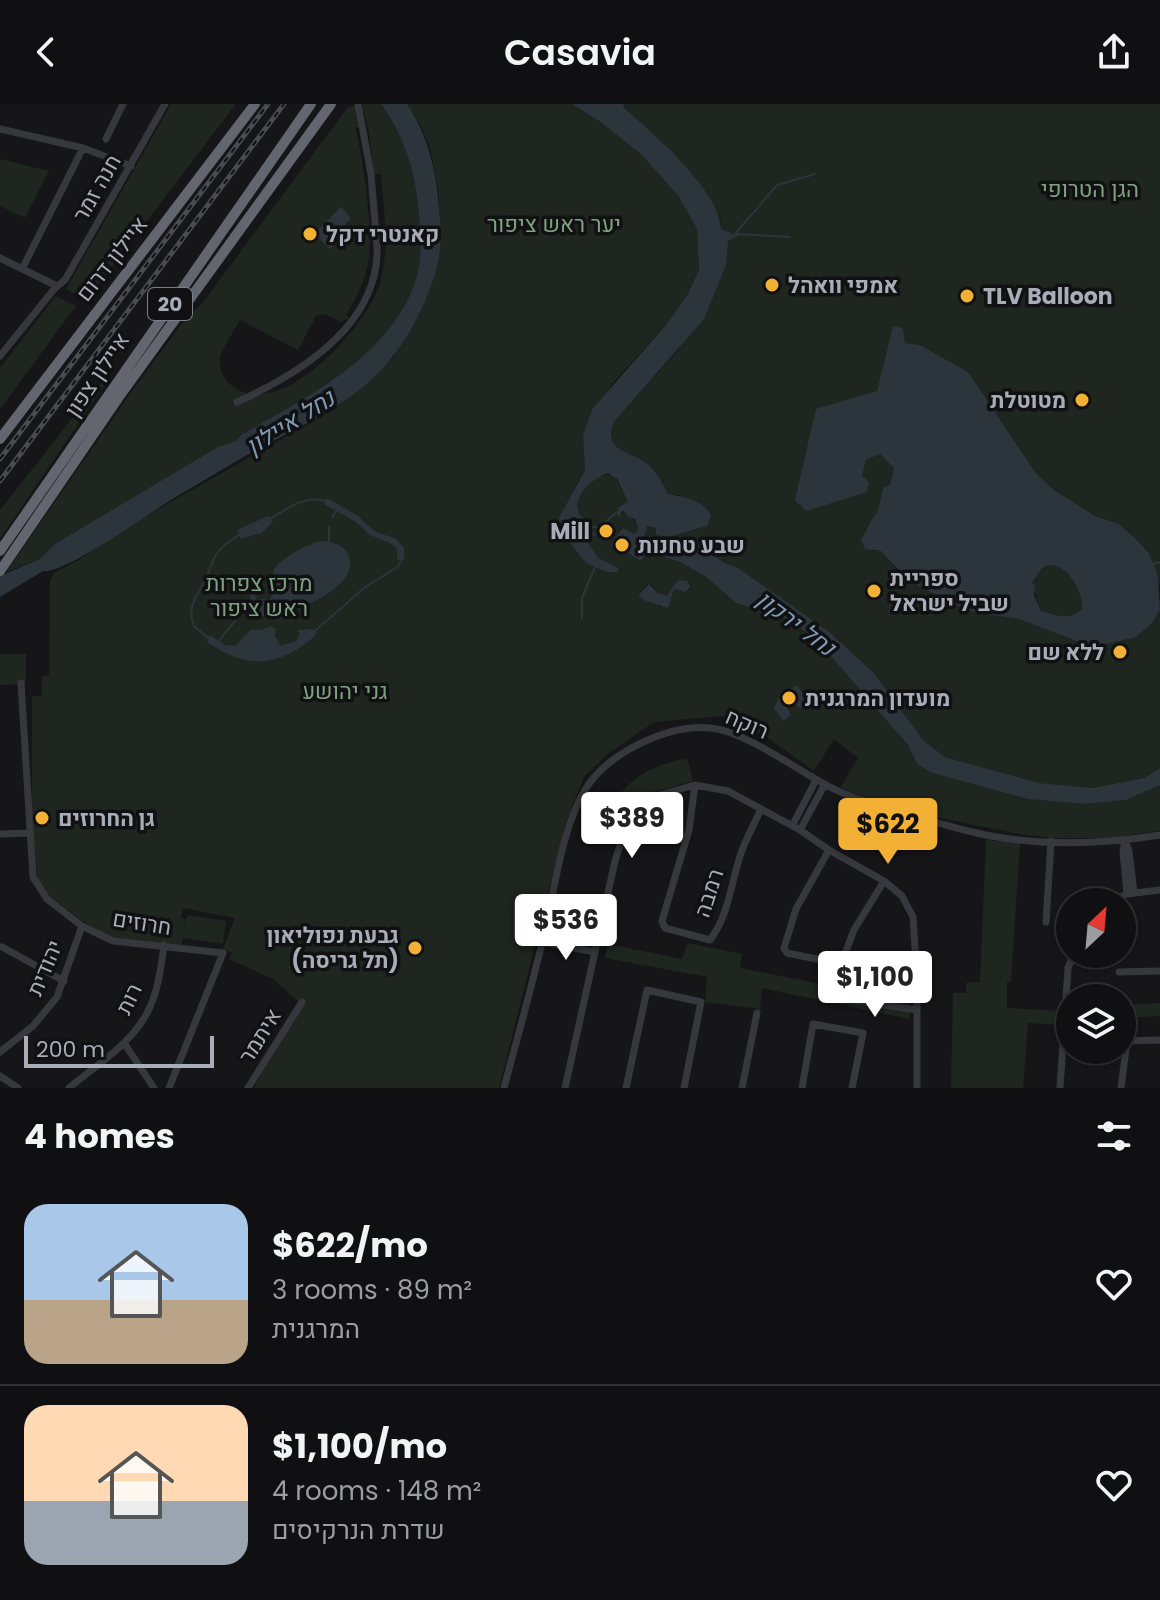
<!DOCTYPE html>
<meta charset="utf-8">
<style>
body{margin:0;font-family:Poppins,Heebo,sans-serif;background:#1e1e20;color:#f1f3f6;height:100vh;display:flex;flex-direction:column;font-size:30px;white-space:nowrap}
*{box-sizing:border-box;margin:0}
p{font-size:26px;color:#9c9d9f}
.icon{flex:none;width:44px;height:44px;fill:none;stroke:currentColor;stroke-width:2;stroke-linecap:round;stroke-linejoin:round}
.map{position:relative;height:984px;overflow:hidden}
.sheet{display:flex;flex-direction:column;background:#101012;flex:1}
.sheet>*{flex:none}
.needle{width:52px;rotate:26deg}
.buttons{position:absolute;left:1056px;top:784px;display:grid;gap:16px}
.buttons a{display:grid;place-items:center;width:80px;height:80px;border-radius:50%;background:#101012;box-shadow:0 2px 6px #0004,0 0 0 2px #303032;font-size:40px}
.scale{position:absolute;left:24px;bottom:20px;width:190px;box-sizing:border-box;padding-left:8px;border:4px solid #a8adb8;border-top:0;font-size:22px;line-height:28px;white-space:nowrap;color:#a8adb8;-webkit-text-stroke:6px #111113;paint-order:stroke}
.price{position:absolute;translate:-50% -68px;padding:0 18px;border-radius:8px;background:#fff;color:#222;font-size:26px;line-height:52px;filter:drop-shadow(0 2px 4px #0008)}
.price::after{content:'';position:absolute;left:50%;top:48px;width:24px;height:18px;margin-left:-12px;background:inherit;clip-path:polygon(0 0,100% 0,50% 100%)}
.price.current{background:#f2b134;color:#111}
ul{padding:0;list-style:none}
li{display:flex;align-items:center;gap:24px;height:200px;padding:0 24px}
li+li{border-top:2px solid #303032}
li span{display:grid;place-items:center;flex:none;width:224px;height:160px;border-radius:24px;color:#555}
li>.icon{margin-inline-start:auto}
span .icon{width:96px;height:96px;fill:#fffc;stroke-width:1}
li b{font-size:34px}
h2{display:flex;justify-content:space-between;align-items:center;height:96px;padding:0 24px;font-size:34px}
header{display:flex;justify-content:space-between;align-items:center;height:104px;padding:0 24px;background:#101012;font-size:36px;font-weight:600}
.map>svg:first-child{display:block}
.green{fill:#1e261f;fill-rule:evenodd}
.water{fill:#2c353c;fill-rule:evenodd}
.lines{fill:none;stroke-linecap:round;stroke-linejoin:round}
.stream{stroke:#2c353c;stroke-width:2}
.minor{stroke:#37383d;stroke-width:7}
.highway{stroke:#63666e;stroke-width:10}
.rail-casing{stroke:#4a4c52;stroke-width:5}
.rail{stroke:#111113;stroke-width:2;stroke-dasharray:6;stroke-linecap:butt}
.poi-dot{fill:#f2b134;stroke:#111113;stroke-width:3}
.labels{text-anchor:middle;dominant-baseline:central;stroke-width:7;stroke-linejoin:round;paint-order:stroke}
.shield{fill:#111113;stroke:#7b7e86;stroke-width:2}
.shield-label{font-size:20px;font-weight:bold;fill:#a8adb8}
.street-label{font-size:22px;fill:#a8adb8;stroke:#111113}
.park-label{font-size:22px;fill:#7fa381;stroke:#111113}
.poi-label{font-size:22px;font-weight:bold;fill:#a8adb8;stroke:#111113;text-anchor:start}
.water-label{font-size:24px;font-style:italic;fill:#7f9bb3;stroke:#111113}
</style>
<header><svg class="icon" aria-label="back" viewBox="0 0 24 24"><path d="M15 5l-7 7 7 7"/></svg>Casavia<svg class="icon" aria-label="share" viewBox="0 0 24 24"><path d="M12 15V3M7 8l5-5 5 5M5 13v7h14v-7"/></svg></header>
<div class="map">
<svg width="1160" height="984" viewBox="0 0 1160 984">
<rect width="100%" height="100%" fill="#161618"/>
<path class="green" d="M 171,0 L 236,0 L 86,197 L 66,185 Z
M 362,0 L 381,0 C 403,30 415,66 418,103 C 421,129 423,156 414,181 C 387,254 304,295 241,331 L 236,337 L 218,344 L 55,440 L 40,455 L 6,468 L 132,287 L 186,214 L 204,197 L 347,4 L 356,1 L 361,24 L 355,23 C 363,51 373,126 369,154 C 366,175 357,193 346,211 L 350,214 L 340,218 L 325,210 L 316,212 L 298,246 L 240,216 C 234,227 223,242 220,254 C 218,263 224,276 231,281 C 279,321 368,222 380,179 C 390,143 384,107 381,70 L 374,70 L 369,28 Z
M 407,0 L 572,0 L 599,17 L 641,50 L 679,93 L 697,125 L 699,165 L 686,193 L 666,221 L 612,280 L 583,331 L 585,366 L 573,386 L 577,400 C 583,383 595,368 614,371 L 628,398 L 618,403 L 621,410 L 624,407 L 627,412 L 632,412 L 638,424 L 635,430 C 624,429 613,428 611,442 L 620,444 L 641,457 L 648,447 L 682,459 L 706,473 L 736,499 L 784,514 L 814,533 L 908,641 L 917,660 L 932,669 L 1028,695 L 1085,700 L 1126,696 L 1160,681 L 1160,726 L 1114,734 L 1052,734 L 1019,730 L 895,705 L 840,684 L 858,654 L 834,635 L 814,667 L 761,629 L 750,627 L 722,612 L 654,618 L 608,650 L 584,673 L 565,721 L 499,984 L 254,984 L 298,897 L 273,875 L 229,855 L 232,849 L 223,845 L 235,814 L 183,804 L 181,814 L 185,815 L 184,825 L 187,811 L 226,817 L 223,840 L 183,834 L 181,842 L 114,835 L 84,818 L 50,793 L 38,777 L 32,728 L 32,592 L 42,592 L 42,572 L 49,571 L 50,477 L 54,469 L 80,455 L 130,421 L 335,305 L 393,254 L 420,209 L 440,142 L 439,91 L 430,43 L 420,20 ZM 678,476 L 691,480 L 691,484 L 682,488 L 674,485 L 661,503 L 638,491 L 647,480 L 652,481 L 658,489 L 667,492 Z
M 623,0 L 1160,0 L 1160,480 L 1149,449 L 1134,433 L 1117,419 L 1095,412 L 1054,386 L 1036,369 L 968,268 L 920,241 L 905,239 L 903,225 L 893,222 L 877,287 L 862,372 L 866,355 L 880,350 L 894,363 L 890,382 L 883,384 L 877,410 L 875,410 L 862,436 L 873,447 L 881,447 L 894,463 L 918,481 L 948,498 L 976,509 L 1019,515 L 1070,532 L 1160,506 L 1160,664 L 1144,674 L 1093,684 L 1039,679 L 945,653 L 923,636 L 873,568 L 828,527 L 737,464 L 723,458 L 715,452 L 713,445 C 699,437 686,439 673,449 L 659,446 L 643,435 L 647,422 L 656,424 L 658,431 L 669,433 L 707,422 L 681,391 L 668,390 C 662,378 657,365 645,358 C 628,348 603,345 614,318 L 679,245 L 728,137 L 737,133 L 720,125 L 721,117 C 696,72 665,37 625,5 Z
M 0,55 L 49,67 L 25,114 L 0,102 Z
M 56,192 L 76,202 L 0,305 L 0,264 Z
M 103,275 L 106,279 L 0,435 L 0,406 Z
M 1048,461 C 1068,460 1083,487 1082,505 C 1070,517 1056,510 1041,507 L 1032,480 L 1042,464 Z
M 0,550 L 26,550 L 26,580 L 0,581 Z
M 687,654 L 693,677 L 654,688 L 636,708 L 619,691 C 639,667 658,661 687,654 Z
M 986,736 L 1020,739 L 1011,877 L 1007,878 L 1007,904 L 1060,907 L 1060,921 L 1028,919 L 1023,984 L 951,984 L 953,889 L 966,889 L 966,879 L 980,878 Z
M 688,839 L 742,850 L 740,864 L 909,897 L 909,915 L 762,884 L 760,905 L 705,898 L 707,873 L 605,854 L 608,840 L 682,855 Z
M 1160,899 L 1160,912 L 1122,914 L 1122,901 Z"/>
<path class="water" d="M 381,0 L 407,0 C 431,36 437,72 440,115 C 442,149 438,166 425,197 C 385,291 324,308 242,354 C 219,367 197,381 174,394 C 150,409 65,470 43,467 L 0,493 L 0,472 L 40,455 L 55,440 L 218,343 L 236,337 L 241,331 C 304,295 387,254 414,181 C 423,156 421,129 418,103 C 415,66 403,30 381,0 Z
M 572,0 L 623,0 L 625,5 C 653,28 721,89 721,125 L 738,132 L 728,137 L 726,161 L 704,215 L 614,318 C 601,349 636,348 650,362 C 658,370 663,379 668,390 C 682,392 704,397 711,411 L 707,422 L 669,433 L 656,431 L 656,424 L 647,422 L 644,435 L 659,446 L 673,449 C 686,439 699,437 713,445 L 715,452 L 723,458 L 738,464 L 828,527 L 873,568 L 923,636 L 945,653 L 1039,679 L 1093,684 L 1144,674 L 1160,664 L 1160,681 L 1126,696 L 1085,700 L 1028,695 L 932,669 L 917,660 L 908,641 L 814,533 L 784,514 L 736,499 L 706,473 L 682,459 L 648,447 L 641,457 L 620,444 L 611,442 C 613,432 619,431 623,424 L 635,430 L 638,424 L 635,415 L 627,412 L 624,407 L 621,408 L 620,413 L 618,412 L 618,403 L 628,398 L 617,375 L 608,369 C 592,376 583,382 577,400 L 579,410 L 593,423 L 587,437 L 598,454 L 618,464 L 618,468 L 607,468 L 586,459 L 560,426 L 559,414 L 585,366 L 583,331 L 593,304 L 666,221 L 686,193 L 699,166 L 697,125 L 679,93 L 641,50 L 599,17 Z
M 341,103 L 351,114 L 339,127 L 341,134 L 330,145 L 314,130 Z
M 893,222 L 903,224 L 905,239 L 920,241 L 968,268 L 1036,369 L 1054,386 L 1095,412 L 1117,419 L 1134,433 L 1149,449 L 1158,472 L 1160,506 L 1151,520 L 1136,533 L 1093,543 L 1019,515 L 976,509 L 948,498 L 918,481 L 894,462 L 881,447 L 865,445 L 861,436 L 875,410 L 877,410 L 883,384 L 890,381 L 894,364 L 880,350 L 866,356 L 862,372 L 869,378 L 867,388 L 806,407 L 795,396 L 816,305 L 877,287 ZM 1048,461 C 1068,460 1083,487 1082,505 C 1070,517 1056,511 1041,507 L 1034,491 L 1035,480 L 1032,479 L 1042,464 Z
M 327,394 L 358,412 L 374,427 L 396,435 L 404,444 L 404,457 L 397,455 L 397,445 L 392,440 L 370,431 L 356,418 L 324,400 Z
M 268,412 L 273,418 L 261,429 L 241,435 L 237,426 Z
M 320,437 C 331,437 342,440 348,450 C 362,477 310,503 290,505 L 288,516 L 265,513 L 245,506 L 250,496 L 252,478 L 257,479 L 255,492 L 257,495 L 270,495 C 276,485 273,481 273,470 C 273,457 309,440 320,437 Z
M 678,476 L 687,477 L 691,483 L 684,488 L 674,485 L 668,504 L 646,497 L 638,491 L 649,480 L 658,489 L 667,492 Z
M 271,522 L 276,525 L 275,532 L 281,542 L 296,537 L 300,530 L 297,526 L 313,525 L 317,530 C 279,564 248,566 207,538 L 210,531 L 225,541 L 235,542 L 250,526 L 262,526 Z
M 797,581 L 809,599 L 802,605 L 790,598 L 786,601 L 791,611 L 783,617 L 774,604 L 781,591 Z"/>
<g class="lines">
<path class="stream" d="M 735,130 L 777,81 L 815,70
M 735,130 L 790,133
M 332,414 L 336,407
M 270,415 C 288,404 304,391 325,397
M 329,423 L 329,437
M 593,423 L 600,423 L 617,408
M 590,428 L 595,431
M 1153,460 L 1160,458
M 582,514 L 582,494 L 595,463
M 315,527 L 364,484 L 399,462 L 401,456
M 208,534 L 194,522 C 185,499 201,489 208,469 C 216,448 219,443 239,431
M 218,538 L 235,517"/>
<path class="minor" d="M 0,25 L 83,44 L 131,62
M 106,35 L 123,0
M 0,154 L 57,182
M 22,165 L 83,44
M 0,252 L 55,184 L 65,176 L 165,0
M 237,298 C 299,270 380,221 377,142 L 371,70 L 358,0
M 21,579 L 33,773 L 47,795 L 82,822 L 113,837 L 223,849 L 169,984
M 695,681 L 689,726 L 662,817 L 665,824 L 710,836 C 728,813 731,780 740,752 C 745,736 754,721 761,705
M 792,722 L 816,676
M 800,726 L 825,680
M 0,730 L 30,729
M 1125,737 L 1123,747 L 1127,790
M 1126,739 L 1129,747 L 1134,789
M 829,746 L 796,805 L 784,844 L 787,849 L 841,860 L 854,826 L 884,777
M 1109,798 L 1127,790 L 1160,786
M 1046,818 L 1051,737
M 543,838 L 595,848
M 2,843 L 64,877
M 1119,868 L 1160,867
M 838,894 L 917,906
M 124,939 L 154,984
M 0,948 L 33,922 L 57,893 L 82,822
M 0,972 L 18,984
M 69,984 C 95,962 131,940 147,909 C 158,889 161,863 164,841
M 248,984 L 302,898
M 504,984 C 518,931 533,879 545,826 C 556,780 561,727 585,686 C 607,649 668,620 710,624 C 746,627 801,669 834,685 C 855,696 876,700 897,707 C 929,716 959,726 991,732 C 1046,742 1105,740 1160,731
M 565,984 L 615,757 L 627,720 L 656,692 L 695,681 L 728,687 L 800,726 L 829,746 L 884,777 L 902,792 L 913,813 L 917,876 L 917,984
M 626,984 L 647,886 L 701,898 L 684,984
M 742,984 L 757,909
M 802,984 L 813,920 L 863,929 L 852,984
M 1060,984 L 1068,864 L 1074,850
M 1121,984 L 1127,937 L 1160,936"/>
<path class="highway" d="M 0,335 L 255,0
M 0,447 L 311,0
M 0,467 L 121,290 L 331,0"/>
<g class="rail-casing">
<path id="rail" d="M 0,355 L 268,0
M 0,377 L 284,0"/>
</g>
<use href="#rail" class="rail"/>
</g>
<g class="poi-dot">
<circle cx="310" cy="130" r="8"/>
<circle cx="772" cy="181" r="8"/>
<circle cx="967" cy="192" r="8"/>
<circle cx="1082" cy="296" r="8"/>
<circle cx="606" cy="427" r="8"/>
<circle cx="622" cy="441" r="8"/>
<circle cx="874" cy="487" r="8"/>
<circle cx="1120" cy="548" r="8"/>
<circle cx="789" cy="594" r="8"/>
<circle cx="42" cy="714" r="8"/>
<circle cx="415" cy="844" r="8"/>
</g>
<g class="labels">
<rect class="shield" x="148" y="184" width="44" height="32" rx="6"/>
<g class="shield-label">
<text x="170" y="200">20</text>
</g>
<g class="street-label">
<text transform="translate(97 84) rotate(-60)">חנה זמר</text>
<text transform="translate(112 155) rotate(-52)">איילון דרום</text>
<text transform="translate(97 271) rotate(-56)">איילון צפון</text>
<text transform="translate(747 620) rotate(23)">רוקח</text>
<text transform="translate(709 789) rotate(-72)">רמבה</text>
<text transform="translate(142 819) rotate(9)">חרוזים</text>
<text transform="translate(45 864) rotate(-67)">יהודית</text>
<text transform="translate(129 895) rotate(-64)">רות</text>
<text transform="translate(260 932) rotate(-58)">איתמר</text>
</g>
<g class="park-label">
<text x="1090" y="85">הגן הטרופי</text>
<text x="554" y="120">יער ראש ציפור</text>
<text x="259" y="479">מרכז צפרות<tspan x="259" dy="25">ראש ציפור</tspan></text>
<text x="345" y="587">גני יהושע</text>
</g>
<g class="poi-label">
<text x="326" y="130">קאנטרי דקל</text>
<text x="788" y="181">אמפי וואהל</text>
<text x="983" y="192">TLV Balloon</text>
<text x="1066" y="296" text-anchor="end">מטוטלת</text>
<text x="590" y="427" text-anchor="end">Mill</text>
<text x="638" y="441">שבע טחנות</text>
<text x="890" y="474">ספריית<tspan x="890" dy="25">שביל ישראל</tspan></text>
<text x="1104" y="548" text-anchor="end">ללא שם</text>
<text x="805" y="594">מועדון המרגנית</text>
<text x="58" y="714">גן החרוזים</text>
<text x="399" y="831" text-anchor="end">גבעת נפוליאון<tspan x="399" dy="25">(תל גריסה)</tspan></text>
</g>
<g class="water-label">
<text transform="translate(290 318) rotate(-32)">נחל איילון</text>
<text transform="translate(796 519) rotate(37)">נחל ירקון</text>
</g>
</g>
</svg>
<div class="buttons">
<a><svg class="needle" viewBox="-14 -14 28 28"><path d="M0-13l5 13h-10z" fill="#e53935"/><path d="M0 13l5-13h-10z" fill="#9c9d9f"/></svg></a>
<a><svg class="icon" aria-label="layers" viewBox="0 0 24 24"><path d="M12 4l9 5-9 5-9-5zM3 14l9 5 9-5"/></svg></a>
</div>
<div class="scale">200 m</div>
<b class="price" style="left:632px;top:756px">$389</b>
<b class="price current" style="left:888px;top:762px">$622</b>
<b class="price" style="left:566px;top:858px">$536</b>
<b class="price" style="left:875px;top:915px">$1,100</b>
</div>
<section class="sheet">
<h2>4 homes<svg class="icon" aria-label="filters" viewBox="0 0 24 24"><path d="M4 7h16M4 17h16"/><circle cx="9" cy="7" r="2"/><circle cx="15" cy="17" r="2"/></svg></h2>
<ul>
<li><span style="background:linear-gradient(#a9c7e8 60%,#b9a48a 0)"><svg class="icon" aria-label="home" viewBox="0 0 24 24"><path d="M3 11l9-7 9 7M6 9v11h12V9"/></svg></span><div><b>$622/mo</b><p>3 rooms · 89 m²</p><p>המרגנית</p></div><svg class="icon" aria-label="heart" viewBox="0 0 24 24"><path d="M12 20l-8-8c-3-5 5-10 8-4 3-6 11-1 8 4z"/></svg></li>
<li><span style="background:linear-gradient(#ffd9b3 60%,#9aa5b1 0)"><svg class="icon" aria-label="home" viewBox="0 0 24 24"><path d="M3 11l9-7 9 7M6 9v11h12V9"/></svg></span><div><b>$1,100/mo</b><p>4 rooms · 148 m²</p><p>שדרת הנרקיסים</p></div><svg class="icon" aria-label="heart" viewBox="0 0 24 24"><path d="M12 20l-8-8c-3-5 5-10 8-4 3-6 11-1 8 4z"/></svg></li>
</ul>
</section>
